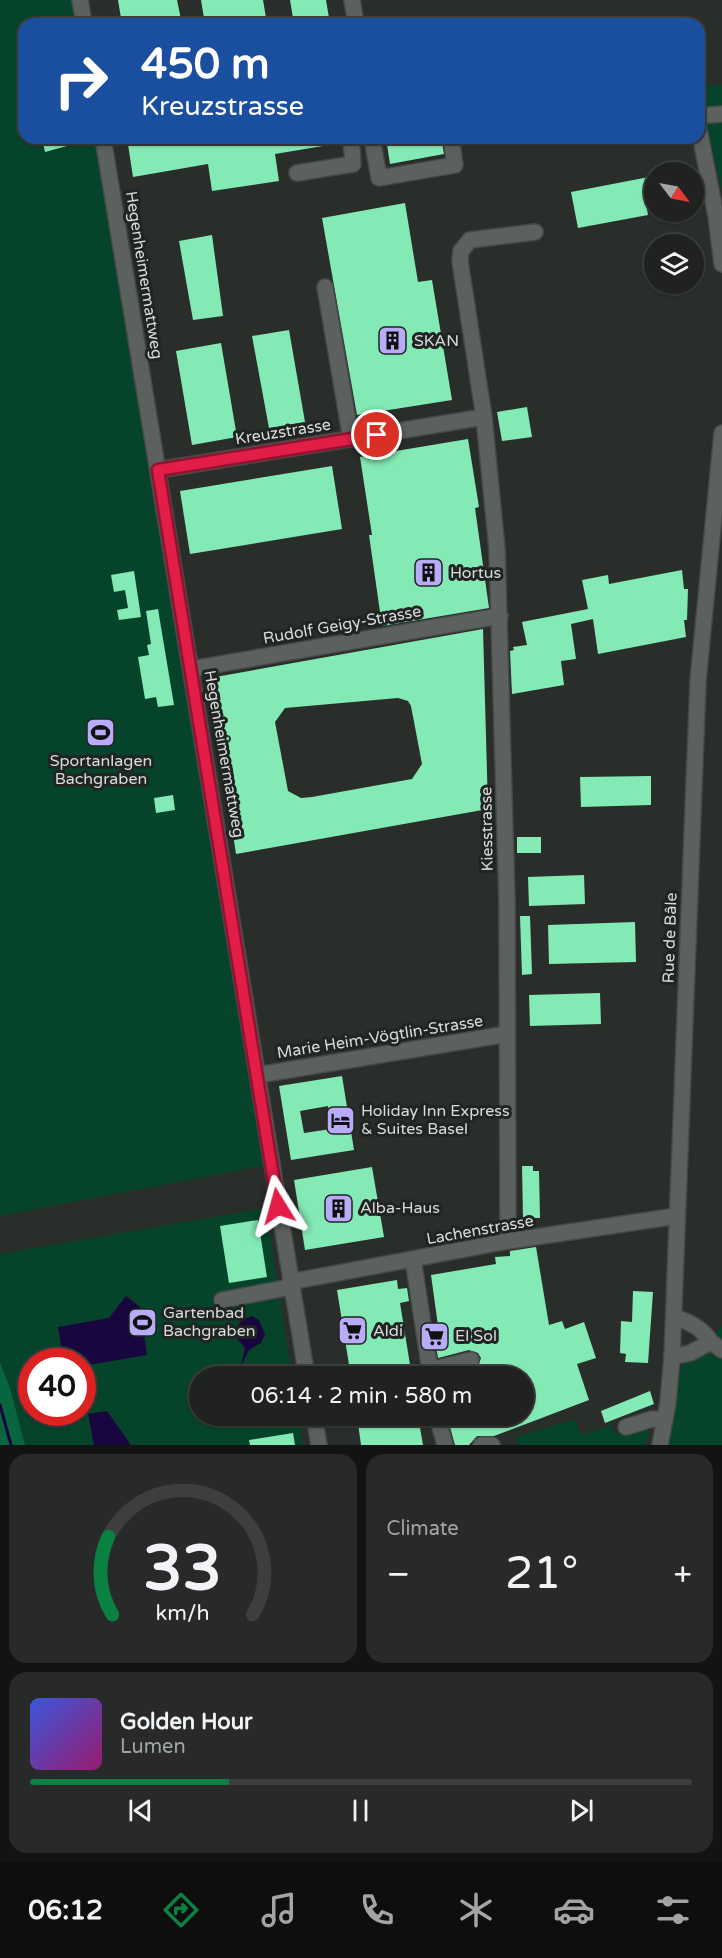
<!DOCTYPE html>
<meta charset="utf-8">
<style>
body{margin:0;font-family:"Varela Round",sans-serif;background:#282a29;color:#f1f3f6;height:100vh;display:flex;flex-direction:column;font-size:22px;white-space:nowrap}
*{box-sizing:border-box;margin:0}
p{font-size:20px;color:#a2a4a5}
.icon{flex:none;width:33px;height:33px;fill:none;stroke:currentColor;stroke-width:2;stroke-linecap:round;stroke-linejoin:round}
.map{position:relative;height:1445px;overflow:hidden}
.sheet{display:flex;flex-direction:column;gap:9px;padding:9px;background:#121312;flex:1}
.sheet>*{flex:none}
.guide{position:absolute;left:18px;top:18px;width:687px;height:126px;border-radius:18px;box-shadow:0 2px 4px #0004,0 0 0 2px #3d3f3e;background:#1a4fa0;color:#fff;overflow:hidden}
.needle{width:39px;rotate:122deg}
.buttons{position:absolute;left:644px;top:162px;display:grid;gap:12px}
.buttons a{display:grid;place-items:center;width:60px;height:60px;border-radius:50%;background:#202220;box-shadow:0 2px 4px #0004,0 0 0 2px #3d3f3e;font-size:30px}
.speed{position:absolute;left:18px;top:1348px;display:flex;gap:12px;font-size:30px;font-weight:700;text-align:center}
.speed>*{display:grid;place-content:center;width:78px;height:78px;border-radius:50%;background:#202220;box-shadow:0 2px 4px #0004,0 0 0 2px #3d3f3e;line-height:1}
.speed .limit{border:9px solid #d22;background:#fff;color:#111}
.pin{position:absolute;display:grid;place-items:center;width:51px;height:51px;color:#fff;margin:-26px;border:3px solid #fff;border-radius:50%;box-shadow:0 2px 6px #0007}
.me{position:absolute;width:66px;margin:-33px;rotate:352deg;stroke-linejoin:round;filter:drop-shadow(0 0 4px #0008)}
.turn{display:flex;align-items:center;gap:21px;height:126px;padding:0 24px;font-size:27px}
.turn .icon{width:78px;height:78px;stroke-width:2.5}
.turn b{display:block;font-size:42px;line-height:51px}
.big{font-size:45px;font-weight:600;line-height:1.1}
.sheet .card{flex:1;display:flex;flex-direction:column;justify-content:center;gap:9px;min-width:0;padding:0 21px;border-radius:18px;background:#282a29}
.sheet .dial{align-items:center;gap:0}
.dial svg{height:156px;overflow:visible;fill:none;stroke:#3d3f3e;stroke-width:7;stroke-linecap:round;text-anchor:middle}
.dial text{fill:#f1f3f6;stroke:none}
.song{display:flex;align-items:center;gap:18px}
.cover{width:72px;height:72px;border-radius:9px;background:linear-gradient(135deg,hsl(230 70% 55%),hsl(320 70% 35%))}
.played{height:6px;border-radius:3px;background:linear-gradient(90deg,#0b8043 30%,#3d3f3e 30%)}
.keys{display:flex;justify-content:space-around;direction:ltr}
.heat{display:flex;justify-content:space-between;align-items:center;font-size:33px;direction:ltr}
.sheet .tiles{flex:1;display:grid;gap:9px;grid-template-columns:1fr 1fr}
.card:last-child{grid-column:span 2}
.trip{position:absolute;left:189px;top:1366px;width:345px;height:60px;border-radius:30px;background:#202220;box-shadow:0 2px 4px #0004,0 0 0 2px #3d3f3e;font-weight:600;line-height:60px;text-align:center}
.tab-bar{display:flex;height:96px;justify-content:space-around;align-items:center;background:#0d0e0d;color:#a2a4a5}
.tab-bar .icon{width:42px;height:42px}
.tab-bar .selected{color:#0b8043}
.tab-bar b{font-size:27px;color:#f1f3f6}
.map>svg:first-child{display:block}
</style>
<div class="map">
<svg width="722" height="1445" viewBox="0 0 722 1445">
<rect width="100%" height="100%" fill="#2a2e2b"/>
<g fill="#05442b" fill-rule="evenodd">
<path d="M0,0H80L84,24H24V138H103L272,1164L0,1216Z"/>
<path d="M699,85H722V191L699,92Z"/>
<path d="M266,1208L292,1377H200V1416H299L303,1445H25L10,1388L0,1363V1254ZM32,1362H82V1413H32Z"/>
<path d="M722,1326V1445H665L676,1372Z"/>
<path d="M575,1419L581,1435L611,1425L614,1434L651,1421L646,1445H519L516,1437Z"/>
</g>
<path fill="#096440" d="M0,1363L10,1388L25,1445H0Z"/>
<g fill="#1a063e">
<path d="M126,1296L140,1307L147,1355L83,1366L82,1362H64L58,1327L109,1318Z"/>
<path d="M252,1316L259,1320L265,1334L261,1343L249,1350L240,1369L245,1348L235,1336C237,1324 240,1320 252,1316Z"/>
<path d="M107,1411L129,1442L130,1445H94L88,1414Z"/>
</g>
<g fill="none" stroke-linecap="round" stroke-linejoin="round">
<path stroke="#1a063e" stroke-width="3" d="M0,1405L11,1445"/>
</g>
<g fill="#84eab5" fill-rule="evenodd">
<path d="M118,0H177L182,24H122Z"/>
<path d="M201,0H263L267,24H205Z"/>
<path d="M290,0H326L330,24H294Z"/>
<path d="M42,138H66L67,146L45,152Z"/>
<path d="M127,138H340L341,143L275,154L279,181L212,191L208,164L133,177Z"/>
<path d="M386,138H441L444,154L390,164Z"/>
<path d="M654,176V195L645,197L648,215L578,228L571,192Z"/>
<path d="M405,203L418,282L432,280L452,400L357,415L322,218Z"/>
<path d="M212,235L223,316L193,320L179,241Z"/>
<path d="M289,330L305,422L269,428L252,336Z"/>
<path d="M221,343L237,437L192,445L176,351Z"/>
<path d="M527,407L532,437L502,441L497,412Z"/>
<path d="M468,439L479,507L475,508L489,608L382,626L369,535H372L360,457Z"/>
<path d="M332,466L342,529L190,554L180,491Z"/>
<path d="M682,570L684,589H688L687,620H684L686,637L598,654L593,619L571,624L576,659L561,661L564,685L512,694L510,651L514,650L513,647L527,645L522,622L588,609L582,580L608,575L609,584Z"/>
<path d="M134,571L141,617L119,620L117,610L128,608L125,590L114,592L111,575Z"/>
<path d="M158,609L174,705L158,707L156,697L145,699L138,657L149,655L147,645L151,644L146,611Z"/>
<path d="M483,629L488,809L236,854L210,678ZM398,698L408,701L411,706L422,764L412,779L312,797L301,798L288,791L275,722L285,708Z"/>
<path d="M651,776V805L581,807L580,777Z"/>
<path d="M173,795L175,810L156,813L154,798Z"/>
<rect x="517" y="837" width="24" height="16"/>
<path d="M584,875L585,904L529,906L528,877Z"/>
<path d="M520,916H530L532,974L522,975Z"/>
<path d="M635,922L636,962L549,964L548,925Z"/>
<path d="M600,993L601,1024L530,1026L529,995Z"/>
<path d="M342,1076L354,1150L291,1160L279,1086ZM328,1106L331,1129L304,1133L300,1111Z"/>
<path d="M522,1166H533V1171H539L540,1218H523Z"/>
<path d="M372,1167L384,1237L305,1250L294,1180Z"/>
<path d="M258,1220L267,1277L229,1283L220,1226Z"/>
<path d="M536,1247L549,1325L562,1321L565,1329L584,1322L596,1358L577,1364L589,1400L494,1436H477L469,1445H455L447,1416H524V1377H442L474,1369L478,1367L481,1358L478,1353L469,1350L438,1358L434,1334L439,1333L431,1275L496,1264L495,1257L510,1256V1251Z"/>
<path d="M397,1280L398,1289L407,1288L409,1301L400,1303L412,1377H351L337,1290Z"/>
<path d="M633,1291L653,1292L648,1363L625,1362L626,1354L620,1353L621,1321L632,1322Z"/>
<path d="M650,1391L654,1404L605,1423L601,1411Z"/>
<path d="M357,1416H418L423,1445H361Z"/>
<path d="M293,1433L295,1445H250L249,1440Z"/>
</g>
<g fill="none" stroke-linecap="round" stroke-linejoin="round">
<defs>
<g id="minor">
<path d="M80,0L84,24"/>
<path d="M352,0L356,24"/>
<path d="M699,116L722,114"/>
<path d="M699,129L716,216L722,264"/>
<path d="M103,138L307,1377"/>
<path d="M372,138L379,178L455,165L451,138"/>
<path d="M297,173L353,164L351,138"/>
<path d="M325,287L351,439"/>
<path d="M158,470L484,417"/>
<path d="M191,669L500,616"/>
<path d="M258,1075L507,1034"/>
<path d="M508,1241L507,903L497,549L484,417L460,261L461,251L470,240L535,232"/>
<path d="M413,1259L431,1377"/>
<path d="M290,1282L508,1241L677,1216"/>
<path d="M222,1300L291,1287"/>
<path d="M674,1317C690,1322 702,1328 711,1342"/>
<path d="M672,1357L690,1353L711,1342L722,1350"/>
<path d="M430,1370L471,1360"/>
<path d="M314,1416L319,1445"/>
<path d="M437,1416L445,1445"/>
<path d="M626,1427L652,1419L665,1420"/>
<path d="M481,1445H492"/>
<path d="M660,1445L668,1402L672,1357L698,681L722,433"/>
</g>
</defs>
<use href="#minor" stroke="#464947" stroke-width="18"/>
<use href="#minor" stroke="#5c605e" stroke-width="15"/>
</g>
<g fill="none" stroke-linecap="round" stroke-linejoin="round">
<defs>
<path id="route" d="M278,1206L158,470L377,435"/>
</defs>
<use href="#route" stroke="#92132f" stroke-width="15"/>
<use href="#route" stroke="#e11d48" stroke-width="10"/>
</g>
<defs>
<symbol id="building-square" viewBox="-11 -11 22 22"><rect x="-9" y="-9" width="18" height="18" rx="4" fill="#b8abf7" stroke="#202422"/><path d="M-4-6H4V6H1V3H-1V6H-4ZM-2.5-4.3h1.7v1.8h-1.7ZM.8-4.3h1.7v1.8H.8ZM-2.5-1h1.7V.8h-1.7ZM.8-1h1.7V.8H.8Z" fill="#111"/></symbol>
<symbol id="stadium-square" viewBox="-11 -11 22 22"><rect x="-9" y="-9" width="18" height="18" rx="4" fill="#b8abf7" stroke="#202422"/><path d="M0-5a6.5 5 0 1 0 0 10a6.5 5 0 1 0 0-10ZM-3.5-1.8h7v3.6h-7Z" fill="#111"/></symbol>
<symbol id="hotel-square" viewBox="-11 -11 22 22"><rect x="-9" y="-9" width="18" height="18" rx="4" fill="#b8abf7" stroke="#202422"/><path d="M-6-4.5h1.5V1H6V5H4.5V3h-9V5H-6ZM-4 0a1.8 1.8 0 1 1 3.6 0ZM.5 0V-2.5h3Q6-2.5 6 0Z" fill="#111"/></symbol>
<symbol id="supermarket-square" viewBox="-11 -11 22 22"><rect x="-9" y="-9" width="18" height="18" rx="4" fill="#b8abf7" stroke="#202422"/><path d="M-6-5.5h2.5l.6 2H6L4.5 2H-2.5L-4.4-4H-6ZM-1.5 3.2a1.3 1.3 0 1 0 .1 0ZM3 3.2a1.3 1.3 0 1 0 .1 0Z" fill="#111"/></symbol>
</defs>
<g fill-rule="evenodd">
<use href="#building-square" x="376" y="324" width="33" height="33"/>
<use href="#building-square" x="412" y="556" width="33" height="33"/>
<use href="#stadium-square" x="84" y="716" width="33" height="33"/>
<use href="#hotel-square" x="324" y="1104" width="33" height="33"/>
<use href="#building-square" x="322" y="1192" width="33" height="33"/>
<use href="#stadium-square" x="126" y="1306" width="33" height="33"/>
<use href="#supermarket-square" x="336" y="1314" width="33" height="33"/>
<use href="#supermarket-square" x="418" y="1320" width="33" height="33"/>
</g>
<g text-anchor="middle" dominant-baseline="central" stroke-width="6" stroke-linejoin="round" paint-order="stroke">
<g font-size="16" fill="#d9dbda" stroke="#202422">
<text transform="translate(144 275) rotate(81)">Hegenheimermattweg</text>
<text transform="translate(283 432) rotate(-9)">Kreuzstrasse</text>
<text transform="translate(342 625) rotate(-10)">Rudolf Geigy-Strasse</text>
<text transform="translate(224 754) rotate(80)">Hegenheimermattweg</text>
<text transform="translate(487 829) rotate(-91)">Kiesstrasse</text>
<text transform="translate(670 938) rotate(-88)">Rue de Bâle</text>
<text transform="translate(380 1037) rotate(-9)">Marie Heim-Vögtlin-Strasse</text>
<text transform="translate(480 1230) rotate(-10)">Lachenstrasse</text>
</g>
<g font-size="16" fill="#d9dbda" stroke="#202422" text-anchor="start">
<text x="414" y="341">SKAN</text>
<text x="450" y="573">Hortus</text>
<text x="101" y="761" text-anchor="middle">Sportanlagen<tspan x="101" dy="18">Bachgraben</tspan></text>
<text x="361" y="1111">Holiday Inn Express<tspan x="361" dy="18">&amp; Suites Basel</tspan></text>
<text x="360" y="1208">Alba-Haus</text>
<text x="163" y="1313">Gartenbad<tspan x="163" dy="18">Bachgraben</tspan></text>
<text x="373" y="1331">Aldi</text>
<text x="455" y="1336">El Sol</text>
</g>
</g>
</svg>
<div class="buttons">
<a><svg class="needle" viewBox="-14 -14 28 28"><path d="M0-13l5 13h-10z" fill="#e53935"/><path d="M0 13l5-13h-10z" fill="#a2a4a5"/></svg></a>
<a><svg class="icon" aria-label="layers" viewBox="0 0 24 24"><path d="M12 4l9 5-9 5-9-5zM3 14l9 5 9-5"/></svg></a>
</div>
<div class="speed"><div class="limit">40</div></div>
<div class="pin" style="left:377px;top:435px;background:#d93025"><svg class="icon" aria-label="arrive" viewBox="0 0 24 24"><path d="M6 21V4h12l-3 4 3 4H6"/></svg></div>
<svg class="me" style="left:278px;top:1206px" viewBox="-20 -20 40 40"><path d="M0-17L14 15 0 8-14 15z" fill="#e11d48" stroke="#fff" stroke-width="4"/></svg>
<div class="trip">06:14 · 2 min · 580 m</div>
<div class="guide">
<div class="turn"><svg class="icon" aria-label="right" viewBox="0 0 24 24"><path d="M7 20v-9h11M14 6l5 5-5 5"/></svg><div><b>450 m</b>Kreuzstrasse</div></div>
</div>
</div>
<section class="sheet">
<div class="tiles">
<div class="card dial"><svg viewBox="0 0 100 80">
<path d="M14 69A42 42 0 1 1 86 69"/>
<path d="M14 69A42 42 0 0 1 12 29" stroke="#0b8043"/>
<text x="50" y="56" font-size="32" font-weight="700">33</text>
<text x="50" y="72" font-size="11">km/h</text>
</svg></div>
<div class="card"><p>Climate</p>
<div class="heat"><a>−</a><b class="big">21°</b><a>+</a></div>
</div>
<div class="card">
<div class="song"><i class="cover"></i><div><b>Golden Hour</b><p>Lumen</p></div></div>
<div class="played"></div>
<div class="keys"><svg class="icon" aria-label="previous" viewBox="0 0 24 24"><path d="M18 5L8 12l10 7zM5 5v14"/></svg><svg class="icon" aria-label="pause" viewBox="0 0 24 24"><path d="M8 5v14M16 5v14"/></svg><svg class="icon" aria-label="next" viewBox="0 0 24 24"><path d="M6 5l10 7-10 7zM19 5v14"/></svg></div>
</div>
</div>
</section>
<nav class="tab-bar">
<b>06:12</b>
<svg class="icon selected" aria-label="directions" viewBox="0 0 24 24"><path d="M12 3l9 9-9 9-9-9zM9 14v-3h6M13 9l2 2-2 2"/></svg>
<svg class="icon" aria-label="music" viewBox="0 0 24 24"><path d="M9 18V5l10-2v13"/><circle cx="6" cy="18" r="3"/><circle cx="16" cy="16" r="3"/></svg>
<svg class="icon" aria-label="phone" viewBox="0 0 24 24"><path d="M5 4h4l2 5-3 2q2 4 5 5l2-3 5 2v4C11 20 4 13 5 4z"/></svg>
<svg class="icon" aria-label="climate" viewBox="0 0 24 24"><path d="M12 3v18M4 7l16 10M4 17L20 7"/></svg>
<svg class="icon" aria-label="car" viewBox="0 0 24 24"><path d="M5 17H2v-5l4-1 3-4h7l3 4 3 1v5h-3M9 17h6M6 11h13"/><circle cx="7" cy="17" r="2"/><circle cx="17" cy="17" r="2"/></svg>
<svg class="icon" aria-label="filters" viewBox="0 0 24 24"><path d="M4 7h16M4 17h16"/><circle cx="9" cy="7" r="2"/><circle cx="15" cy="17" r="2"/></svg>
</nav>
